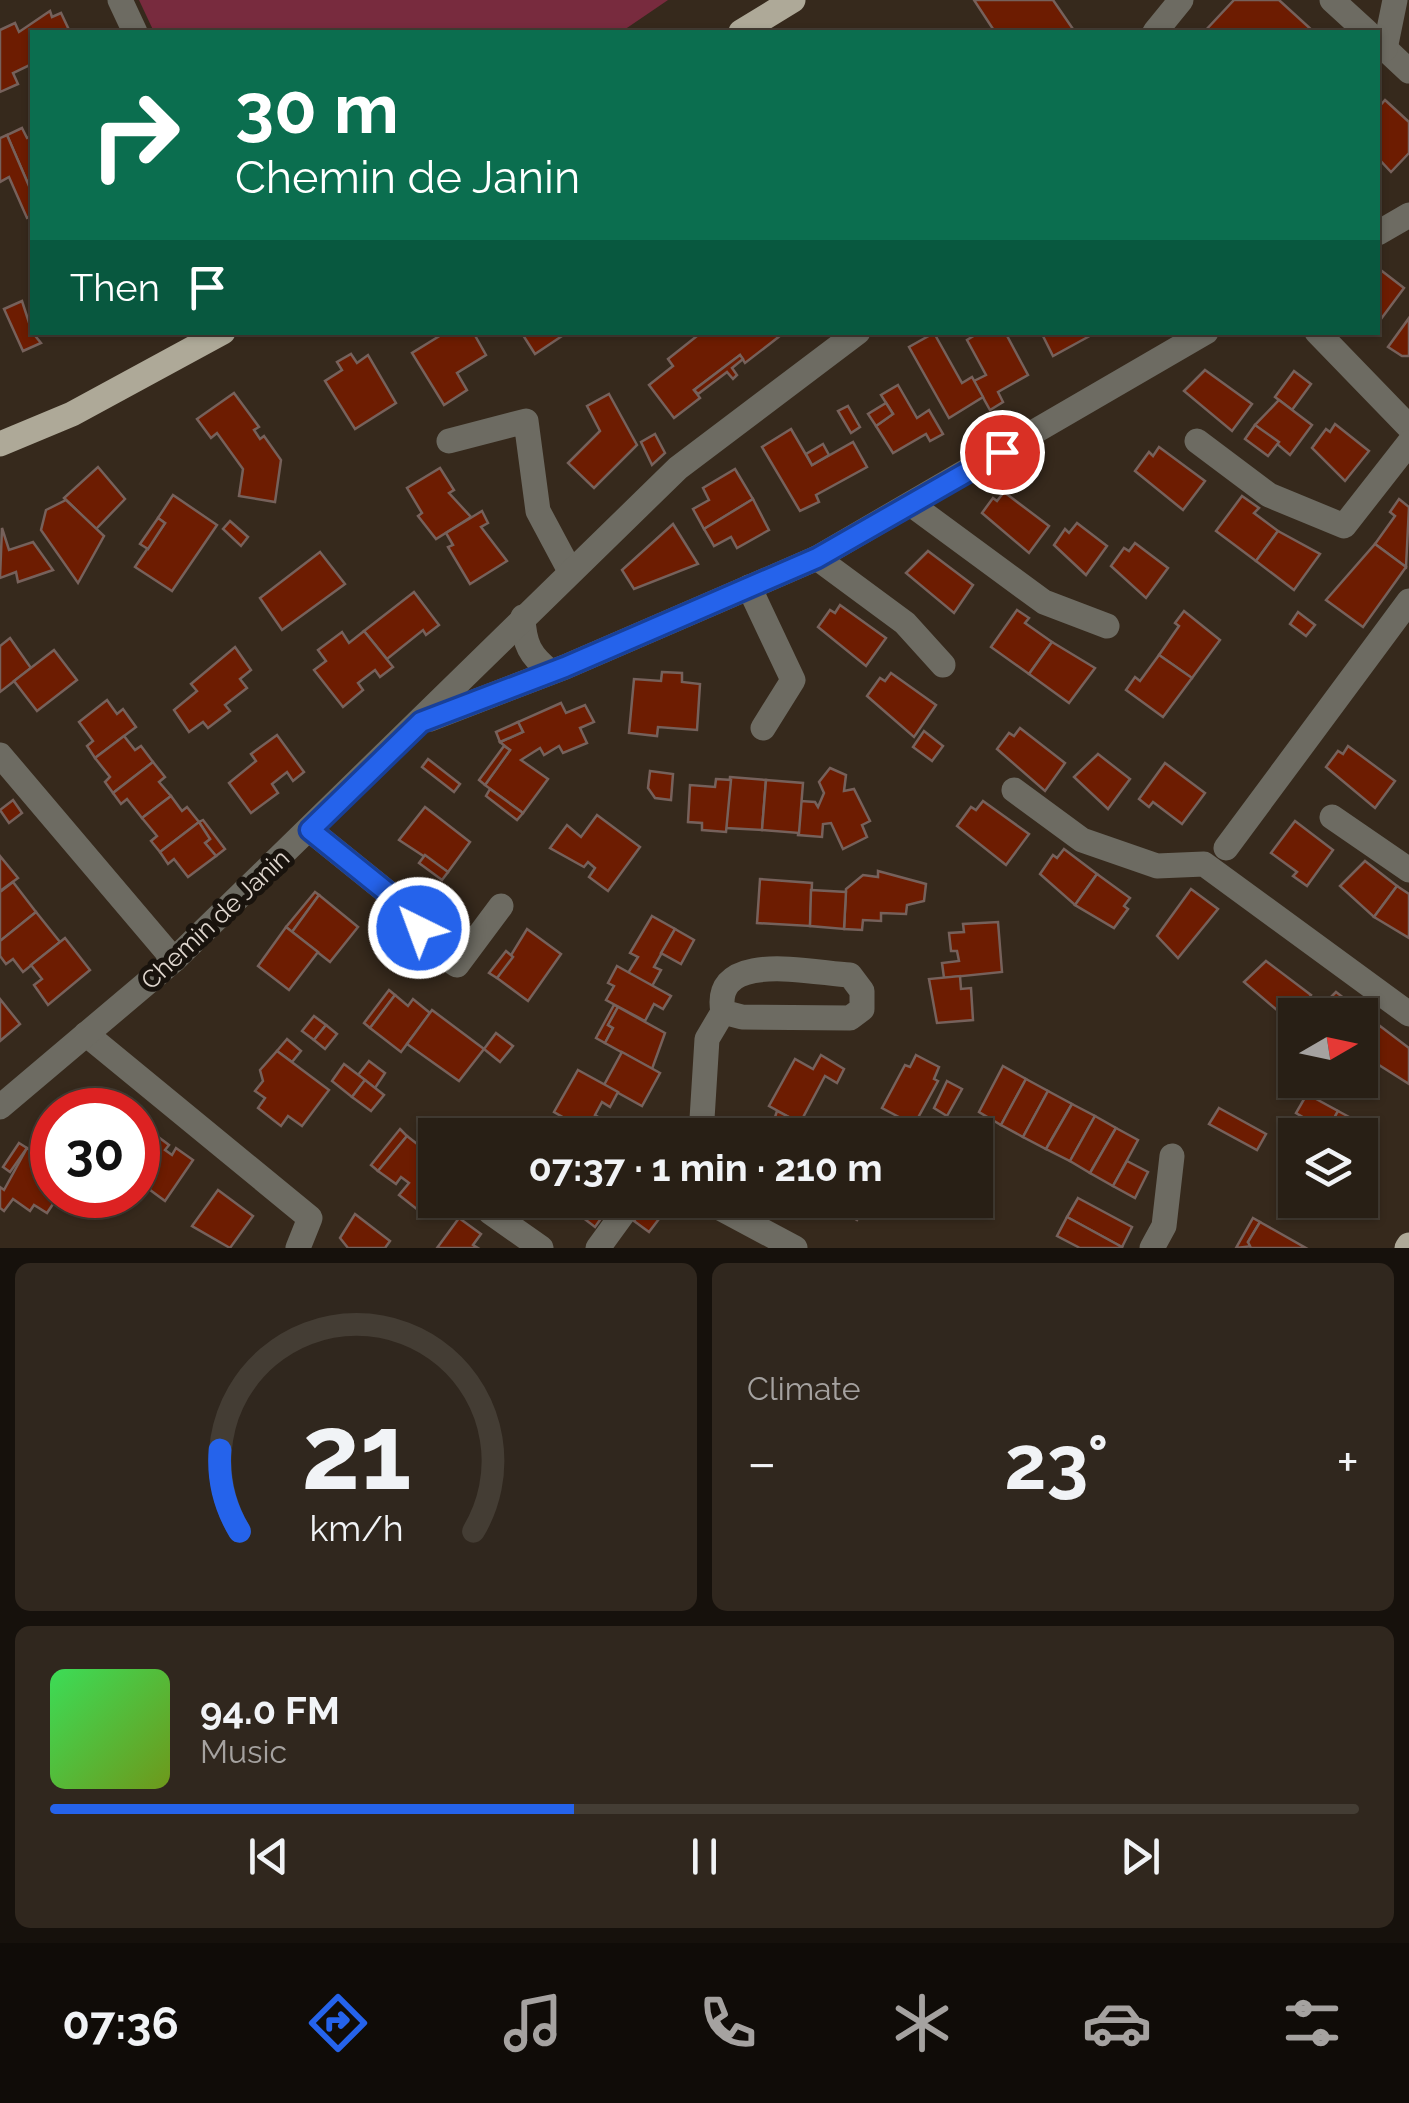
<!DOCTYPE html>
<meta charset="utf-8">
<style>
body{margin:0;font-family:Raleway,sans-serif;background:#30271e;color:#f1f3f6;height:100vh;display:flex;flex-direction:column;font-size:38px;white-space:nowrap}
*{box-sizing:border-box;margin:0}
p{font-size:32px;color:#a5a2a0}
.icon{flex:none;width:55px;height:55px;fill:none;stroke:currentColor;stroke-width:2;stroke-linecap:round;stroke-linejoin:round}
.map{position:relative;height:1248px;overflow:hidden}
.drawer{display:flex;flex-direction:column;gap:15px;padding:15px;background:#16110c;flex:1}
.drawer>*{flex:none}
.banner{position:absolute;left:30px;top:30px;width:1350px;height:305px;border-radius:0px;box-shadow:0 2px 8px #0004,0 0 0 2px #443d34;background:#0b6e4f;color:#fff;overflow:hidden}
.needle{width:65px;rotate:81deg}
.tools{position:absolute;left:1278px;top:998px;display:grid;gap:20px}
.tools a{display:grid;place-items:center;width:100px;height:100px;border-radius:0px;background:#281f15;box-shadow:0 2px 8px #0004,0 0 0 2px #443d34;font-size:50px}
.speed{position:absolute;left:30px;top:1088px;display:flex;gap:20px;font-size:50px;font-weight:700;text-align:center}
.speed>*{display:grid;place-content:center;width:130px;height:130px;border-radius:50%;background:#281f15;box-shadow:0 2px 8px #0004,0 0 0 2px #443d34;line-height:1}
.speed .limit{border:15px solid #d22;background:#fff;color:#111}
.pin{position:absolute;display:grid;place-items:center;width:85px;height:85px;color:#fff;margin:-42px;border:5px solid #fff;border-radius:50%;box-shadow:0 2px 10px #0007}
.me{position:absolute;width:110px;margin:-55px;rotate:318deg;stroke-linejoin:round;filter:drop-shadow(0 0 8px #0008)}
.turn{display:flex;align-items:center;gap:35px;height:210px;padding:0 40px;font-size:45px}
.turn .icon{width:130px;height:130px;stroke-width:2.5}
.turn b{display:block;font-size:70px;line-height:85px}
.then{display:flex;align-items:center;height:95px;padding:0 40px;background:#0003;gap:20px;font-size:38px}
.big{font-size:75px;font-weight:700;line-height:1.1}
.drawer .card{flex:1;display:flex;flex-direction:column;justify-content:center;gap:15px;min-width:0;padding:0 35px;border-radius:15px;background:#30271e}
.drawer .dial{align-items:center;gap:0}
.dial svg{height:260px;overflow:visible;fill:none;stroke:#443d34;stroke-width:7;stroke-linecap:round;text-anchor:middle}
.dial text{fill:#f1f3f6;stroke:none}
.song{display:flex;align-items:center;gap:30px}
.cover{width:120px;height:120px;border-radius:15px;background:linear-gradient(135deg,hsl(130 70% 55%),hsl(80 70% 35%))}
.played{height:10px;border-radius:5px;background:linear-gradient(90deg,#2563eb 40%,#443d34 40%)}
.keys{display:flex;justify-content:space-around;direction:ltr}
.heat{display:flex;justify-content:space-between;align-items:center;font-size:55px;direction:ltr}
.drawer .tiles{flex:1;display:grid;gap:15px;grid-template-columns:1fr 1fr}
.card:last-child{grid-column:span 2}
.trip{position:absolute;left:418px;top:1118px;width:575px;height:100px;border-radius:0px;background:#281f15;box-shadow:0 2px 8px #0004,0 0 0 2px #443d34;font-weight:700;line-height:100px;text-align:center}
.dock{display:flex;height:160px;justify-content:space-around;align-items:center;background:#100c08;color:#a5a2a0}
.dock .icon{width:70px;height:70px}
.dock .selected{color:#2563eb}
.dock b{font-size:45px;color:#f1f3f6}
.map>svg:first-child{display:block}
</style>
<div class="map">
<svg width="1409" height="1248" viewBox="0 0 1409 1248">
<rect width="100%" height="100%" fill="#36291c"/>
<path fill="#782b3e" d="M139,0H668L621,32H154Z"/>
<g fill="#6d1c01" stroke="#76615b" stroke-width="2.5">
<path d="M974,0H1053L1075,32H995Z"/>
<path d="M1234,0H1279L1314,32H1204Z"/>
<path d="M50,11L52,17L61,13L70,32H32V64L13,73L18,84L0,92V30L15,23L19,32Z"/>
<path d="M1385,100L1409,122V153L1391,172L1378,158V108Z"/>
<path d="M22,128L27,138L32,136V193L7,135Z"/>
<path d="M7,135L32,193V216L27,218L9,177L0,182V138Z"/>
<path d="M1378,268L1404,288L1378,323Z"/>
<path d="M22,301L32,332L41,343L23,351L4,309Z"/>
<path d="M1409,318V356H1402L1388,347Z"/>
<path d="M446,332H473L486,355L457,373L467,390L444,405L412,353Z"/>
<path d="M521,332H568L535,354Z"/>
<path d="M702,332H785L745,363L740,355L694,390L700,398L674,418L649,385L673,366L668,359Z"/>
<path d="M980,332H1005L1028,375L998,392L1003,402L990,410L974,381L986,375L967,340Z"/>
<path d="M1041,332H1097L1053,356Z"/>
<path d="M934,333L962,383L972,377L983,397L949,418L909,347Z"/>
<path d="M351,354L357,363L368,355L396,403L355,429L325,381L342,370L337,362Z"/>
<path d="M740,355L743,359L732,368L737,375L733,379L727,372L698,394L694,390Z"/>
<path d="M1205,370L1252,404L1232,431L1184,391Z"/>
<path d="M1294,371L1311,384L1292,410L1275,397Z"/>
<path d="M898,385L917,418L929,410L943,434L930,441L926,434L893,453L876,426L893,414L881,395Z"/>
<path d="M234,393L259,427L254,430L260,439L264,436L281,460L275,502L239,496L243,469L217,433L211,438L197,419Z"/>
<path d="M609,394L637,445L594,488L568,463L600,431L587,406Z"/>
<path d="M1279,400L1312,425L1290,455L1255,425Z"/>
<path d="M886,403L893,414L876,426L868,414Z"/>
<path d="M848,406L860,427L851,433L838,411Z"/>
<path d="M1335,424L1369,451L1345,481L1312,448L1326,429L1330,432Z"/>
<path d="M1255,425L1279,442L1268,456L1245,439Z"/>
<path d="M791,429L812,465L853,442L867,467L816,495L819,502L800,511L762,447Z"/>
<path d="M655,434L665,453L652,465L641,442Z"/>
<path d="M823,444L829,455L812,465L806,454Z"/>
<path d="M1159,447L1205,481L1183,510L1135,471L1149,452L1153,456Z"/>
<path d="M98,467L125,499L96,529L64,498Z"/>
<path d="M440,468L454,490L449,493L471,517L436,539L418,516L422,513L407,488Z"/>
<path d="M735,469L753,499L704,529L693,509L709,500L703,488Z"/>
<path d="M1004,492L1049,526L1029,553L982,513L993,498L997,501Z"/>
<path d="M173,495L217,525L172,591L135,567L165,523L158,518Z"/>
<path d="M1242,496L1259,508L1254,513L1278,531L1256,561L1216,531Z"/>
<path d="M753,499L769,530L737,548L731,537L714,546L704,529Z"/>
<path d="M1399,499L1409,507L1406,567L1375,544L1395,516L1390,512Z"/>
<path d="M66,500L104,536L78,583L41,530L46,510Z"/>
<path d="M482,511L488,523L481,527L507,561L470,584L448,547L453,545L446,533Z"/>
<path d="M158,518L165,523L148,549L140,544Z"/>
<path d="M230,521L248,537L241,546L223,529Z"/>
<path d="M1077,523L1107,546L1086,575L1054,545L1065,529L1069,533Z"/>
<path d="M673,524L698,564L634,589L622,570Z"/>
<path d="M2,528L9,550L33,542L53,570L18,582L16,572L0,578Z"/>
<path d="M1278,531L1320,554L1294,590L1256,561Z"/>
<path d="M1135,543L1168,568L1146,598L1111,566L1124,548L1129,551Z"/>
<path d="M1375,544L1406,567L1363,627L1326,600Z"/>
<path d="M928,551L973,585L954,613L906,573Z"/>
<path d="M320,552L345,584L282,630L260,598Z"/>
<path d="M414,592L439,625L426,635L423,630L387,659L364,631Z"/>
<path d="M840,605L886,638L866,666L818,627L830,610L835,613Z"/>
<path d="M1017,610L1029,618L1025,623L1052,642L1029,674L991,647Z"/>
<path d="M1184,611L1220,640L1192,678L1159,655L1179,626L1175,623Z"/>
<path d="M1298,612L1315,625L1306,636L1290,624Z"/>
<path d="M364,631L393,667L380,677L375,670L358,683L363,690L343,707L314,670L326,661L318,650L342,632L349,643Z"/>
<path d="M10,638L31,668L0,692V646Z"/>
<path d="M1052,642L1095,668L1069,703L1029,674Z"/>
<path d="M235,647L251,670L240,679L247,688L225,705L230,711L208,728L203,722L189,732L174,710L197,691L191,684Z"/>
<path d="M54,650L77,680L37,711L14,681Z"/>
<path d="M1159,655L1192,678L1163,717L1126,690L1135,677L1140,681Z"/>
<path d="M662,672L682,673V682L700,684L697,730L658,727L657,736L629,733L634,679L661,681Z"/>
<path d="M891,673L936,705L914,737L867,696L880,678L885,681Z"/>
<path d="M107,700L117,714L123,709L136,727L95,758L87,746L93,741L79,722Z"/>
<path d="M561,703L566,713L585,705L594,722L580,728L587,743L563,753L559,746L544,755L540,748L521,760L548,779L523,813L485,785L510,750L500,742L523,732L518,722Z"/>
<path d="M518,722L523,732L500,742L496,732Z"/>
<path d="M1020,728L1065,763L1045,791L997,749L1009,733L1014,736Z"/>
<path d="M924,731L943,746L932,761L913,747Z"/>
<path d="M277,735L304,772L293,781L287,772L272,784L278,793L251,813L229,783L256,761L251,754Z"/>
<path d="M124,736L135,750L141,746L153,762L113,793L105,782L110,777L95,758Z"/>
<path d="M504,746L510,750L485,785L479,780Z"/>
<path d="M1348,746L1395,781L1375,808L1326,767L1338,751L1343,754Z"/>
<path d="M1098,754L1130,779L1108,809L1074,777Z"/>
<path d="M428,759L460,784L454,792L422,767Z"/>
<path d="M153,762L165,777L159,782L171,796L142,818L127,799L121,804L113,793Z"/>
<path d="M1165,763L1205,793L1182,824L1153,802L1149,807L1139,799Z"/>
<path d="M830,768L846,775L844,791L854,789L870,821L862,825L867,837L843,849L831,823L823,824L822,837L798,835L801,801L815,802L818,807L824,793L819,782Z"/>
<path d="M650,771L673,774L671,800L655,798L648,788Z"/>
<path d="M730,777L766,780L762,830L726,828Z"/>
<path d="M716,779L731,780L726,832L702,830V823L688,822L690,785L715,787Z"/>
<path d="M766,780L803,783L799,833L762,830Z"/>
<path d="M490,789L523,813L517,820L486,796Z"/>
<path d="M171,796L182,811L187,807L199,822L160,852L151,841L157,836L142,818Z"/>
<path d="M13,800L22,813L9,823L0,810Z"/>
<path d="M983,801L1029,834L1006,865L957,826L971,807L976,810Z"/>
<path d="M425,807L470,842L448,872L399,840Z"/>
<path d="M597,815L640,847L608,891L589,877L595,868L588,862L584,867L550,848L567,825L581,837Z"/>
<path d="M203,820L225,849L216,856L205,843L210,839L199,822Z"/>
<path d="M1295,821L1333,850L1307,886L1293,876L1297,872L1271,853Z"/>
<path d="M199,822L210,839L205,843L216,856L188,877L174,859L168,864L160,852Z"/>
<path d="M1064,849L1097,874L1075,905L1040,874L1053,855L1057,858Z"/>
<path d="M425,855L448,872L442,880L419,863Z"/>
<path d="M0,856L18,878L0,891Z"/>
<path d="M1365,861L1397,886L1374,917L1340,886Z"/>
<path d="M878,871L926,884L924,901L907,905L906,914L881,913V921L863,920L862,930L844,929L846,889L863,875L878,877Z"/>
<path d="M1097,874L1130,898L1124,906L1128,909L1114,928L1075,905Z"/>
<path d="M760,879L812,883L810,926L757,923Z"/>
<path d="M13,882L36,912L0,941V892Z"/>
<path d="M1397,886L1409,894V938L1374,917Z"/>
<path d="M1191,889L1218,909L1178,958L1157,936Z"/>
<path d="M811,890L846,892L844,929L810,926Z"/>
<path d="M315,892L319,895L292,932L286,927Z"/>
<path d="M319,895L358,927L330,962L292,932Z"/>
<path d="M36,912L60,942L23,972L13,959L6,964L0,956V941Z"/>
<path d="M652,916L675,929L654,967L661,970L652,986L628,973L638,957L630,953Z"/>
<path d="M998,922L1002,972L944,978L942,963L959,961L957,951H951L949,933L964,932L963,924Z"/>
<path d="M286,927L318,952L289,990L258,966Z"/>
<path d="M527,929L561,954L528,1001L497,978Z"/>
<path d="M675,929L694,940L681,964L661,953Z"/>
<path d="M65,938L90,970L48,1005L34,985L42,979L31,965Z"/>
<path d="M506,951L513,957L497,978L489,973Z"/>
<path d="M1266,961L1311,995L1291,1022L1244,982Z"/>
<path d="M617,966L671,996L663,1009L654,1004L645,1021L606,1000L614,986L608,983Z"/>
<path d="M960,976L961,989L971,988L973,1020L937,1023L929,979Z"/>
<path d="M389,990L395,995L370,1028L364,1023Z"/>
<path d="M1336,992L1368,1017L1360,1028V1015H1313Z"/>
<path d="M395,995L408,1006L413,999L430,1013L401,1052L370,1028Z"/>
<path d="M0,999L20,1024L0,1041Z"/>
<path d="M614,1005L618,1007L608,1025L613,1028L605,1043L596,1038Z"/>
<path d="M618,1007L665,1033L652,1069L605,1043L613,1028L608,1025Z"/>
<path d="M432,1010L484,1049L459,1081L407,1044Z"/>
<path d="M314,1016L326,1025L314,1040L302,1031Z"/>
<path d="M326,1025L337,1034L325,1049L314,1040Z"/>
<path d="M1380,1026L1409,1048V1084L1360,1053Z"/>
<path d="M496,1033L513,1046L500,1062L484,1049Z"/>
<path d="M287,1039L301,1051L292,1062L277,1051Z"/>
<path d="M277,1051L329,1090L302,1126L288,1116L281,1126L258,1108L265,1098L255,1091L263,1081L260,1070Z"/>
<path d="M622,1052L660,1073L642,1106L604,1085Z"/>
<path d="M821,1055L844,1069L837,1083L825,1076L800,1123L769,1106L795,1059L813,1069Z"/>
<path d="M916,1055L939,1067L934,1079L938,1081L914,1125L882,1108L905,1065L910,1067Z"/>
<path d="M369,1061L385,1073L375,1088L358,1075Z"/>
<path d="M344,1064L365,1080L352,1097L332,1081Z"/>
<path d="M1003,1066L1026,1079L1001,1125L979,1112Z"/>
<path d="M578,1070L618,1092L610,1107L602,1102L595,1115L603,1120L594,1135L554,1112Z"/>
<path d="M1026,1079L1048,1091L1023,1137L1001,1125Z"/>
<path d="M365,1080L384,1095L371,1111L352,1097Z"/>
<path d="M947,1081L962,1089L947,1116L934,1108Z"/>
<path d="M91,1090L119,1110L70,1109Z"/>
<path d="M1048,1091L1072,1104L1046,1149L1023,1137Z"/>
<path d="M1307,1094L1338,1111L1325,1135H1304L1311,1122L1296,1113Z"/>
<path d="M1072,1104L1095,1116L1070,1161L1046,1149Z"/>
<path d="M1219,1108L1266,1134L1257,1150L1209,1124Z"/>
<path d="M777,1111L812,1129L808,1135H769Z"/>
<path d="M1338,1111L1364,1125L1359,1135H1325Z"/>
<path d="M1095,1116L1116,1128L1090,1173L1070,1161Z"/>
<path d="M1116,1128L1138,1140L1113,1186L1090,1173Z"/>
<path d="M400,1129L407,1136L378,1171L371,1165Z"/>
<path d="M149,1130L169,1145L165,1150L172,1155L176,1148L193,1160L165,1201L138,1181L144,1166L138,1161V1147Z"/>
<path d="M407,1136L435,1158V1188L418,1210L399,1195L409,1183L401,1177L396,1184L378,1171Z"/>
<path d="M19,1143L27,1148L10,1172L3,1167Z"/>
<path d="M27,1148L52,1166L50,1193L57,1198L47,1213L34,1205L30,1211L13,1199L4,1211L0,1208V1187L4,1190Z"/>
<path d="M1127,1161L1148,1172L1135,1198L1113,1186Z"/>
<path d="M218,1190L253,1216L230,1248L192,1226Z"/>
<path d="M1078,1198L1132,1227L1122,1247L1067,1217Z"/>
<path d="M560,1200H614L595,1227Z"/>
<path d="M649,1200H661L665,1211L649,1232L634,1221Z"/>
<path d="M824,1200H868L857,1220Z"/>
<path d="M355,1214L390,1241L385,1248H348L340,1238Z"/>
<path d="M1067,1217L1122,1247L1121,1248H1080L1057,1236Z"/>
<path d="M459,1218L481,1234L473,1245L478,1248H437Z"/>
<path d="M1253,1218L1260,1222L1248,1242L1253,1246L1236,1248Z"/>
<path d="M1260,1222L1306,1248H1251L1248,1242Z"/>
</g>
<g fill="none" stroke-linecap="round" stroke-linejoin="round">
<g stroke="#6d6b62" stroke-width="25">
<path d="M120,0L135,32"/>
<path d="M1332,0L1367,32"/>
<path d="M1155,32L1181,0"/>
<path d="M1378,42L1409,71"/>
<path d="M1385,49L1395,0"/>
<path d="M1378,233L1409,215"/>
<path d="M1317,332L1409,427"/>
<path d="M449,441L526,421L538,511L570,571"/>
<path d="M1197,441L1269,495L1344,526L1409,443"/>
<path d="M912,505L1044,602L1107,626"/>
<path d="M817,558L905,623L943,665"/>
<path d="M749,587L793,680L763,728"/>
<path d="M523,617C524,644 530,656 551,672"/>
<path d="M430,719L565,667L817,558L1206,332"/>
<path d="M0,755L174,960"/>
<path d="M1014,790L1082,840L1157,866L1204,864L1409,1014"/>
<path d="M1332,817L1409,870"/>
<path d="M310,830L408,909L430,947L457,965L501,906"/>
<path d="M1226,848L1409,601"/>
<path d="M86,1034L310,1218L298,1248"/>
<path d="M0,1107L174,960L678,468L858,332"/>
<path d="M701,1135L707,1039L723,1012C711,949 811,973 850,975L862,991V1009L850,1018L742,1017L723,1012"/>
<path d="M705,1200L795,1248"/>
<path d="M490,1212L541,1248"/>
<path d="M598,1248L633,1200"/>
<path d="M1152,1248L1164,1226L1172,1156"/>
</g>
<g stroke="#aea998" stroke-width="25">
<path d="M741,32L793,0"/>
<path d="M0,444L72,414L223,332"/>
<path d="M1407,1248L1409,1245"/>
</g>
</g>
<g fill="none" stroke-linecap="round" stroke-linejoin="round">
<defs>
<path id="route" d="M419,928L408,909L310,830L421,722L565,667L817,558L1002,452"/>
</defs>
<use href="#route" stroke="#184099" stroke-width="25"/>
<use href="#route" stroke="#2563eb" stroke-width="18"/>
</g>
<g text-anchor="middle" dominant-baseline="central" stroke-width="10" stroke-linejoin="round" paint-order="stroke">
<g font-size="25" fill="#dfd6ce" stroke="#19130d">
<text transform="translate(215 919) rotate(-43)">Chemin de Janin</text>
</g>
</g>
</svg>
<div class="tools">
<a><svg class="needle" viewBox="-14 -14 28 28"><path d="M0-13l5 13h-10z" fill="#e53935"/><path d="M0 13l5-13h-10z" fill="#a5a2a0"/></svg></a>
<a><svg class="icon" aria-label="layers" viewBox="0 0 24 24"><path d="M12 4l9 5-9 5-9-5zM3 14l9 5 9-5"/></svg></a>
</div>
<div class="speed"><div class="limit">30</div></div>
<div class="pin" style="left:1002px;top:452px;background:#d93025"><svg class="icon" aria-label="arrive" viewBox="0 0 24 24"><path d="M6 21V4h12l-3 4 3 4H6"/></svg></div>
<svg class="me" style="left:419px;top:928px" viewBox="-20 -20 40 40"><circle r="17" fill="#2563eb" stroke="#fff" stroke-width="3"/><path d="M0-11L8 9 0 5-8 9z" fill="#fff"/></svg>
<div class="trip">07:37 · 1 min · 210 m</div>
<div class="banner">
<div class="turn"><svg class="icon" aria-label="right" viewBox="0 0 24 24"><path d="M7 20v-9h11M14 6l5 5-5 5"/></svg><div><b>30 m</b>Chemin de Janin</div></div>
<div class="then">Then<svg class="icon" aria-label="arrive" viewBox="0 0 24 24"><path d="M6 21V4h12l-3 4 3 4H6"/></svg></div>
</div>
</div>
<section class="drawer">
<div class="tiles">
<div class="card dial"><svg viewBox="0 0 100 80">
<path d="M14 69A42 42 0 1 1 86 69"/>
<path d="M14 69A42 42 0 0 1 8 44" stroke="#2563eb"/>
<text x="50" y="56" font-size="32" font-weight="700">21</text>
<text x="50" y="72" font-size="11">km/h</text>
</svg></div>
<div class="card"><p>Climate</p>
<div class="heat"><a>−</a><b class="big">23°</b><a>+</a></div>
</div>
<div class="card">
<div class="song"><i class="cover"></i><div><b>94.0 FM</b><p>Music</p></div></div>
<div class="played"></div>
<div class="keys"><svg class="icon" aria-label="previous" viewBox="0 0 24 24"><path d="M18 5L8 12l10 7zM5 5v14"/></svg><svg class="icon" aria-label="pause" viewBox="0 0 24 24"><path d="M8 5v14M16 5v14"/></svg><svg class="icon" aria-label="next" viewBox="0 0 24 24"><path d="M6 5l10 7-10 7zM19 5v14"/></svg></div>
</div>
</div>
</section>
<nav class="dock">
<b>07:36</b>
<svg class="icon selected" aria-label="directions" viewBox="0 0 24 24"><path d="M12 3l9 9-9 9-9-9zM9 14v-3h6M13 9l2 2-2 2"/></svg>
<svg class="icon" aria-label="music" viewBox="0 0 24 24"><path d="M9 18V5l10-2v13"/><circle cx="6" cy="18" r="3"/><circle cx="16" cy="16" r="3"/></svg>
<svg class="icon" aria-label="phone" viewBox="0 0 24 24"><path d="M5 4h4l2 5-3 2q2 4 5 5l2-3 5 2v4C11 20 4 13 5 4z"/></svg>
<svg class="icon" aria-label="climate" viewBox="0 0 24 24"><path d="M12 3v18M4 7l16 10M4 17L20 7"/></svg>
<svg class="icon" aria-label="car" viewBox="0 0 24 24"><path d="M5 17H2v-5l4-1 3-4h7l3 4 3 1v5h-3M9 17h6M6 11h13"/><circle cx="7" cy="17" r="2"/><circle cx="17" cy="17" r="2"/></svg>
<svg class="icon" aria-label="filters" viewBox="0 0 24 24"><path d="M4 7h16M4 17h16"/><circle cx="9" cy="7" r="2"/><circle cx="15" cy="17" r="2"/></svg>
</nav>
